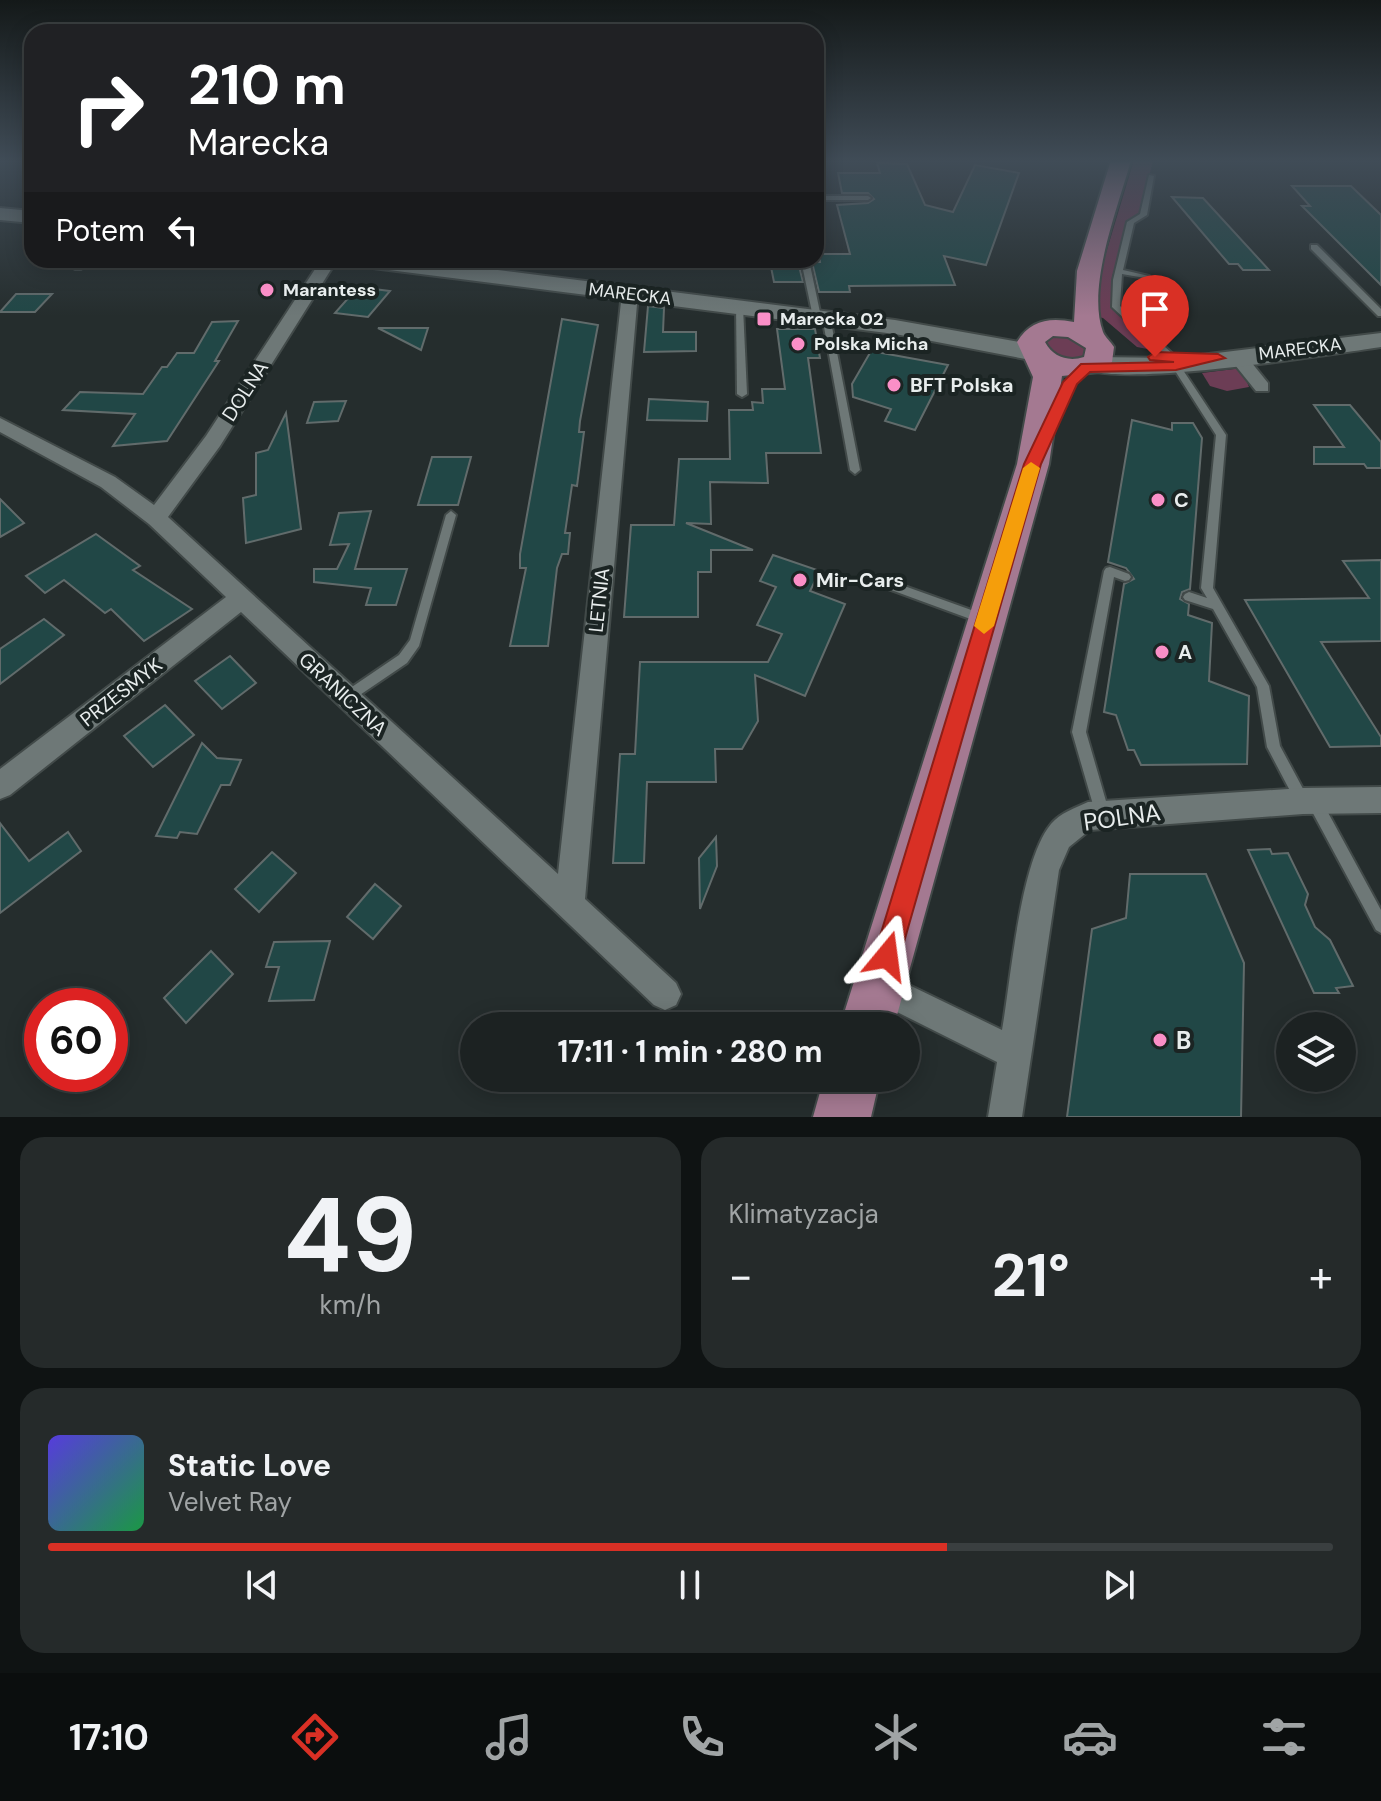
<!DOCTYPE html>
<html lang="pl">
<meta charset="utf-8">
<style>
body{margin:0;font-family:"DM Sans",sans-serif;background:#252a2a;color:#f1f3f6;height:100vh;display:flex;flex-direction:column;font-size:30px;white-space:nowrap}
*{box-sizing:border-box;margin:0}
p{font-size:26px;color:#a0a4a5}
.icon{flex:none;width:44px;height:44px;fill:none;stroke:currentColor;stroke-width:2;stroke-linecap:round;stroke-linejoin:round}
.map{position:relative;height:1117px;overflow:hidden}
.sheet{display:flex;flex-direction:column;gap:20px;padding:20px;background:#0f1313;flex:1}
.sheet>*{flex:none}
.top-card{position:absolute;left:24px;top:24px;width:800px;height:244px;border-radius:24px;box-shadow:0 4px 20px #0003,0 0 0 2px #3a3f40;background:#202124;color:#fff;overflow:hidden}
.buttons{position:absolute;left:1276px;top:1012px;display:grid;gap:16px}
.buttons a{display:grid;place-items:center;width:80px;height:80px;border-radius:50%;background:#1c2222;box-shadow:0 4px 20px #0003,0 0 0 2px #3a3f40;font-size:40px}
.speed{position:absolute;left:24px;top:988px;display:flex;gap:16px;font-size:40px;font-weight:700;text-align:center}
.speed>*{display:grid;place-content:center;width:104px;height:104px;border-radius:50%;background:#1c2222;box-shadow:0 4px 20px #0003,0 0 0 2px #3a3f40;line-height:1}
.speed .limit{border:12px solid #d22;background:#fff;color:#111}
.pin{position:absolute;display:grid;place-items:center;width:68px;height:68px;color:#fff;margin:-82px -34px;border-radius:50% 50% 50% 0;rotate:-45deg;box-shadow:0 0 8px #0007}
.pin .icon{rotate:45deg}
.me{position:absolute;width:88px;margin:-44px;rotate:16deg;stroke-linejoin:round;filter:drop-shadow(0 0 6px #0008)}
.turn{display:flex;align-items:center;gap:28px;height:168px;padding:0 32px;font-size:36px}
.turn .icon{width:104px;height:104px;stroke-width:2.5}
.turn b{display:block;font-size:56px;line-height:68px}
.then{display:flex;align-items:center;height:76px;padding:0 32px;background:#0003;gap:16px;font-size:30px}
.big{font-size:60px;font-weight:700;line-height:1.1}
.sheet .tile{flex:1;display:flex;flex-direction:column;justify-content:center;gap:12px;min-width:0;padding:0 28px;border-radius:24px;background:#252a2a}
.sheet .dial{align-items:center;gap:0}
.dial b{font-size:104px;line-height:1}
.song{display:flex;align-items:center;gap:24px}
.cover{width:96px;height:96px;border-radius:12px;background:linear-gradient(135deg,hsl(250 70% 55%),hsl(140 70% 35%))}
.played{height:8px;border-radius:4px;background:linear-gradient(90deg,#d93025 70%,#3a3f40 70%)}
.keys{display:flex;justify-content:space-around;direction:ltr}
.heat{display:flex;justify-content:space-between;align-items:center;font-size:44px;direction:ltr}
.sheet .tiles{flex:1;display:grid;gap:20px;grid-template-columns:1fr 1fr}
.tile:last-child{grid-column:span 2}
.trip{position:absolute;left:460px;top:1012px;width:460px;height:80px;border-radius:40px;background:#1c2222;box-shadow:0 4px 20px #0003,0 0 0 2px #3a3f40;font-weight:700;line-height:80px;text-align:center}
.tabs{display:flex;height:128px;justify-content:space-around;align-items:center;background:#0b0e0e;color:#a0a4a5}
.tabs .icon{width:56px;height:56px}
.tabs .selected{color:#d93025}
.tabs b{font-size:36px;color:#f1f3f6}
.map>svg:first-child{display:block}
</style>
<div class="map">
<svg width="1381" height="1117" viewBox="0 0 1381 1117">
<rect width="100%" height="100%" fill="#252d2d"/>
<g fill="#6c3d55">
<path d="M1134,160H1153L1140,215L1130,219L1112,277L1111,304L1116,313L1154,343L1158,351L1137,347L1103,318L1094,316L1103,263Z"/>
<path d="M1051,337H1071L1087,347L1085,358C1068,362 1056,358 1045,344Z"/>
<path d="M1242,368L1249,387L1227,391L1210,386L1202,373Z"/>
</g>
<g fill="#214746" stroke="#616b6b" stroke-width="2">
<path d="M877,163L907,164L925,205L953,212L975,165L1019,173L986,265L944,256L955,285L849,286L850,292H819L812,262H820L819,254H850L837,205L868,203L874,199L868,193H842L838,173H880Z"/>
<path d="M1292,186H1351L1381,215V285L1302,206H1310Z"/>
<path d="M1172,197L1203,198L1269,270H1243L1238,264H1229Z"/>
<path d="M770,262H798L803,282H774Z"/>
<path d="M358,287L390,291L368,317L335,313Z"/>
<path d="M16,294H52L35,312H0Z"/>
<path d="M648,306L664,308L663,332H696V351L644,352Z"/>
<path d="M562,319L598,325L580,421L579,432H584L577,486L572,485L565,533H570L568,554H562L557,568L548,646H510L526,568H520V554Z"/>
<path d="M238,321L215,361H219L167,441L113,446L135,414L63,410L80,392L143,394L162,367H167L177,353H194L212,322Z"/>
<path d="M378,328H428L421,350Z"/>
<path d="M777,329H815L820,358H808L821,453H766L768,483L710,482L711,524L686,523L753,550H711V572H698V617H624L631,525H674L679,459H730L729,410H753L752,402L763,403L762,389H785Z"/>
<path d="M871,351L948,365L915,430L885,421L891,409L853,397L852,384Z"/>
<path d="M649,399L708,402L707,421L647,420Z"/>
<path d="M346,401L338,421L307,423L314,402Z"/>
<path d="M1314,405H1350L1381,442V468H1367L1364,464H1314V447H1344Z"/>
<path d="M286,413L301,529L246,543L243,498L256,495V453L268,450Z"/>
<path d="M1132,420L1172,430V423H1193L1202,438L1190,589L1182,592L1180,599L1189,604L1188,615L1212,623L1209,681L1249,696L1247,764L1141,765L1134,750H1128L1116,715L1104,712L1124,584L1134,579L1126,568L1108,562Z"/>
<path d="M432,457H471L458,505H418Z"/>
<path d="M0,499L24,523L0,537Z"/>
<path d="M371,511L355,569H407L396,605H366L371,588L314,582V569H337L349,544L330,545L339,513Z"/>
<path d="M96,534L140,566L133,570L192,609L144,641L111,609L105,613L64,580L45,593L26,576Z"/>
<path d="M773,555L820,571L810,591L845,604L805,696L755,675L758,721L742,749H715L716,782H647L644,863H613L620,754H635L640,662H768L782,634L757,625L776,587L760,581Z"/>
<path d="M1381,560V641L1321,642L1381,737V746L1330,747L1245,600L1369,598L1343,561Z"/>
<path d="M44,619L64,635L0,684V649Z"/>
<path d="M230,656L256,683L222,709L195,681Z"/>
<path d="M165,705L194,735L153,767L124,736Z"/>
<path d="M202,743L217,758L241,760L230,785H221L197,834L180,832L177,838L156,836Z"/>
<path d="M0,823L29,861L68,832L81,851L0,913Z"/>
<path d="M716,837L717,866L700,909L699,858Z"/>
<path d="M1270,849L1272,854L1288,853L1308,894L1305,905L1315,927L1330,940L1353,986L1336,988L1339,993H1314L1248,850Z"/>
<path d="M272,852L296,873L259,912L235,889Z"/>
<path d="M1130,874H1206L1244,963L1241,1117H1067L1092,929L1126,918Z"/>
<path d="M375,884L401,906L373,939L347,917Z"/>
<path d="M330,941L314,1000L269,1001L279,967H266L274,942Z"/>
<path d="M211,951L233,974L186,1023L164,998Z"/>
</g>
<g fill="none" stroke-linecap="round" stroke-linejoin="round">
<defs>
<g id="lane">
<path d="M1149,175L1154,176L1147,215L1134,223L1123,270L1149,276L1145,278L1122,274L1120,306L1175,356L1176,358L1172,361L1169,360L1112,307L1113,280L1127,222L1140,214Z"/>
<path d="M816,196H868L871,198L868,200H816Z"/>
<path d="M1311,245H1317L1381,309V316H1378L1311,249Z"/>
<path d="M81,260H89L81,269H75L74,267Z"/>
<path d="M801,260H809L821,317L820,319H817L813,317Z"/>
<path d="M736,305H742L743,307L747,394L742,397L737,394Z"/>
<path d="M827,317H833L834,319L832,327L860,470L855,474L850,470L824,327Z"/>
<path d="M1176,363L1179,364L1226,435L1213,588L1269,686L1280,746L1308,798L1314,794L1319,796L1381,910V933L1376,930L1308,804L1303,808L1298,806L1267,747L1257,687L1213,609L1185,600L1183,597L1185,594L1189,592L1207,598L1201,588L1216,435L1172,366Z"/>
<path d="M451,511L456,515L419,646L407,663L351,701L347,703L343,701L341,697L343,693L399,655L410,640L446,515Z"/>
<path d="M1110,567L1129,574L1131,577L1129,580L1125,581L1114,577L1086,732L1110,815L1108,820L1103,822L1098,820L1096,815L1072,732L1104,571L1106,568Z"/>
<path d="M868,573L988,616L990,619L988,622L984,624L864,580L862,577L864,574Z"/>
</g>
<g id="street">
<path d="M321,260H337L220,446L168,517L558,874L622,293L630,288L638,293L585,899L676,983L681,994L676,1005L665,1010L654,1005L241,612L10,795L0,799V769L226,597L149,524L101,487L0,432V418L115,477L154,505L206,436Z"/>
<path d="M1237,351L1243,352L1268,383V391H1256L1231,360L1228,356Z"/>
<path d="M1381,787V813L1303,814L1090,830L1069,847L1059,870L1022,1117H988L997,1062L867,997L862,986L867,975L878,970L1002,1030C1011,979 1020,861 1051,824C1060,813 1075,808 1088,802L1303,788Z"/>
</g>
<g id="secondary">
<path d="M0,208L32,211V223L0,220Z"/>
<path d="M354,260H418L895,320L1036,345L1049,353L1036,361L895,334L365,267Z"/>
<path d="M1381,333V347C1340,353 1098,392 1080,365L1093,357L1176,358Z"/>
</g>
<g id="primary">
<path d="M1111,160H1131C1119,205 1086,286 1103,332C1105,337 1111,342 1114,347L1112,362L1100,372L1062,376L1049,464L894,1026H840L1017,464L1033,377L1017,342C1030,320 1050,317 1074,322L1077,271ZM1053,336L1068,337L1086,348L1084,357C1068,362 1053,357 1045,342Z"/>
<path d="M824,1078H880L871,1117H813Z"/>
</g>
</defs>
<use href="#lane" stroke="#424a49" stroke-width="4"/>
<use href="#street" stroke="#424a49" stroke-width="4"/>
<use href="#secondary" stroke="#424a49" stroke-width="4"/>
<use href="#primary" stroke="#424a49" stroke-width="4"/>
<use href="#lane" fill="#6e7877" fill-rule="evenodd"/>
<use href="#street" fill="#6e7877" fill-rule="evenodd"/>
<use href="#secondary" fill="#6e7877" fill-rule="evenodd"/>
<use href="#primary" fill="#a47991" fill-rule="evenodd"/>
</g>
<linearGradient id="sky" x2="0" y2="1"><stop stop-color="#141919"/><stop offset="0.51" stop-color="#404c57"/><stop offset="1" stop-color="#404c57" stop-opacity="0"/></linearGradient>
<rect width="1381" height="316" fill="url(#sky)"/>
<path fill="#d93025" stroke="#8d1f18" stroke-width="2" d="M1155,352L1218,354L1225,358L1176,370L1090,372L1077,384L1041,464L900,956L896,965L887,969L878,965L874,956L1024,464L1063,382L1081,364L1174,362L1150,360L1148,357Z"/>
<path fill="#f59e0b" d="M1031,462L1040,468L994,626L984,634L974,626L1023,468Z"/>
<g fill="#fa8fc7" stroke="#1b2423" stroke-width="3">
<circle cx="267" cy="290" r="8"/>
<rect x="756" y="311" width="16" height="16" rx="4"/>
<circle cx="798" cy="344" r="8"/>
<circle cx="894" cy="385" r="8"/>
<circle cx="1158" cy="500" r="8"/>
<circle cx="800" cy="580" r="8"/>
<circle cx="1162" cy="652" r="8"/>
<circle cx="1160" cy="1040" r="8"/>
</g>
<g text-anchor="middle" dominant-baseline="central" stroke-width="8" stroke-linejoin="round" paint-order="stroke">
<g font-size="18" font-weight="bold" fill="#e8eded" stroke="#1b2423" text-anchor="start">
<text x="283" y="290">Marantess</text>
<text x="780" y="319">Marecka 02</text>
<text x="814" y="344">Polska Micha</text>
</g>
<g font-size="18" fill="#e8eded" stroke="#1b2423">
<text transform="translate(630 294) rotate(7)">MARECKA</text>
<text transform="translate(1300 349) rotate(-7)">MARECKA</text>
</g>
<g font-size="20" font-weight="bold" fill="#e8eded" stroke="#1b2423" text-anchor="start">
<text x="910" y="385">BFT Polska</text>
<text x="1174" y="500">C</text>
<text x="816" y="580">Mir-Cars</text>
<text x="1178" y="652">A</text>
</g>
<g font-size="20" fill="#e8eded" stroke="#1b2423">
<text transform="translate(245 391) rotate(-57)">DOLNA</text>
<text transform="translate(599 600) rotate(-84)">LETNIA</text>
<text transform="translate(121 692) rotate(-38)">PRZESMYK</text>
<text transform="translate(343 694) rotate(43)">GRANICZNA</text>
</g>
<g font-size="24" fill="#e8eded" stroke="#1b2423">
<text transform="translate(1122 817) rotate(-8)">POLNA</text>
</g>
<g font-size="24" font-weight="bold" fill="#e8eded" stroke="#1b2423" text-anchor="start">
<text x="1176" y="1040">B</text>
</g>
</g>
</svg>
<div class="buttons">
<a><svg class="icon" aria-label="layers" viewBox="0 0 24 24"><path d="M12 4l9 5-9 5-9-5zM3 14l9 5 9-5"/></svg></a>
</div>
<div class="speed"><div class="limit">60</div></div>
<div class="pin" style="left:1155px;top:357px;background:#d93025"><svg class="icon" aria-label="arrive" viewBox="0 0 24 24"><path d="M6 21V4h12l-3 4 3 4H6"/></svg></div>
<svg class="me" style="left:887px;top:956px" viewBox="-20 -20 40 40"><path d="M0-17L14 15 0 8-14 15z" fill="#d93025" stroke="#fff" stroke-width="4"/></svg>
<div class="trip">17:11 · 1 min · 280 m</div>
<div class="top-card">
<div class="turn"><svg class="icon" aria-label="right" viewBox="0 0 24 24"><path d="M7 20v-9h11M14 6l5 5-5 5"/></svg><div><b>210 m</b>Marecka</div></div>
<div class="then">Potem<svg class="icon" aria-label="left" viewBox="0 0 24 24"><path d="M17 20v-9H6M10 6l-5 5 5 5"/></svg></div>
</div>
</div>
<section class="sheet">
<div class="tiles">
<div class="tile dial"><b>49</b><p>km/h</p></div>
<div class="tile"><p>Klimatyzacja</p>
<div class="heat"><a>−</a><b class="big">21°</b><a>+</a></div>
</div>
<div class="tile">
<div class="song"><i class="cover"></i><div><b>Static Love</b><p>Velvet Ray</p></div></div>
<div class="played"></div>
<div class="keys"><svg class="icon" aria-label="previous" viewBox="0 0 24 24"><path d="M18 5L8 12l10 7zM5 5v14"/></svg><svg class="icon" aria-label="pause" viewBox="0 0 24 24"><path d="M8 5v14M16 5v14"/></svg><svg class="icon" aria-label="next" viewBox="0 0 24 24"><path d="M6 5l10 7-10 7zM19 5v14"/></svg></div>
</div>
</div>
</section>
<nav class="tabs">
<b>17:10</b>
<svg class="icon selected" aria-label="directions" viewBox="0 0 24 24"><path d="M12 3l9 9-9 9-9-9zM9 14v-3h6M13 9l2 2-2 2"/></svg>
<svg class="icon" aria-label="music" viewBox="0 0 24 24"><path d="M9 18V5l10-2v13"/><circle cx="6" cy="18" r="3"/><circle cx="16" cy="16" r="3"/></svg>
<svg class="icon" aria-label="phone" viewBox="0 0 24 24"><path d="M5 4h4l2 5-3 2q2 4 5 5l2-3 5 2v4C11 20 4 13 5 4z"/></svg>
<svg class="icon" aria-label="climate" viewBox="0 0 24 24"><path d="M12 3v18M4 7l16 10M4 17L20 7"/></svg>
<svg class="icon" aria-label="car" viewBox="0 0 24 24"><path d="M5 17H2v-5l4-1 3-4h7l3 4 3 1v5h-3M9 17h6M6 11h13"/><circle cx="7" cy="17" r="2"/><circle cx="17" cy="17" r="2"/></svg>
<svg class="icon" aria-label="filters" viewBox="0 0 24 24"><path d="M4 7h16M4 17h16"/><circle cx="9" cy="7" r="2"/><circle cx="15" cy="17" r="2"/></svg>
</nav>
